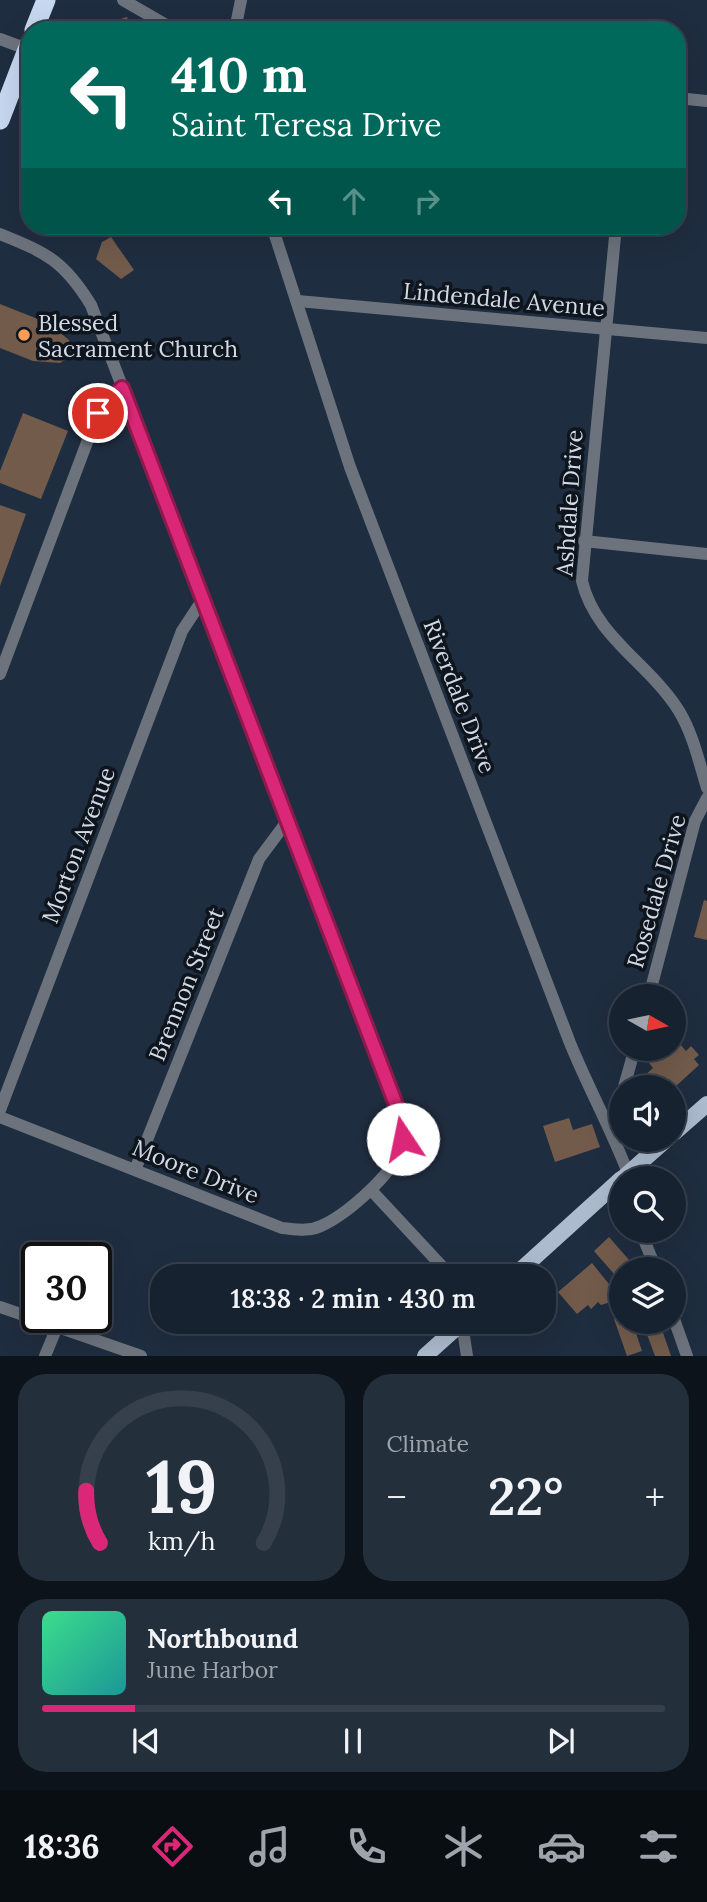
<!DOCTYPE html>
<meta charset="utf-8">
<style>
body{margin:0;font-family:Lora,serif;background:#242f3c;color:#f1f3f6;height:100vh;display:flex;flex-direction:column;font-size:26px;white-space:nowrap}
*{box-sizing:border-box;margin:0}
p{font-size:23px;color:#9ea4ab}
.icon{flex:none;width:38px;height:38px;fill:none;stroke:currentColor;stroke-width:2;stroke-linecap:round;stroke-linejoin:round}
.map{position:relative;height:1356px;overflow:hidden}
.side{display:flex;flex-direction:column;gap:18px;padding:18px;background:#0d131a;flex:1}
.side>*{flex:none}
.guide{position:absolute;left:21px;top:21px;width:665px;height:214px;border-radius:28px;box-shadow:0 7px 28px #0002,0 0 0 2px #363f4c;background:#00695c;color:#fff;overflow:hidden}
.needle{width:46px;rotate:99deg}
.tools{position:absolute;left:609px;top:984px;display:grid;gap:14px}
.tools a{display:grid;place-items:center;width:77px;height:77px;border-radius:50%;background:#172230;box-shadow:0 7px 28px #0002,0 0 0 2px #363f4c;font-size:35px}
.speed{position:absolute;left:21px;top:1242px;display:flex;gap:14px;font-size:35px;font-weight:700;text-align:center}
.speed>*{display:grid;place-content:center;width:91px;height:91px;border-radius:50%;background:#172230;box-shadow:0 7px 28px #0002,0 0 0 2px #363f4c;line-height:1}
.speed .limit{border:4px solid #111;border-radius:10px;background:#fff;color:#111}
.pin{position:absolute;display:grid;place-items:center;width:60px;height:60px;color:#fff;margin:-30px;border:4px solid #fff;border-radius:50%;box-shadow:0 2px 7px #0007}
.me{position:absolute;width:77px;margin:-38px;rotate:349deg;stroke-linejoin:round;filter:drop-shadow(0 0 5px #0008)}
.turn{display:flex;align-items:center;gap:24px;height:147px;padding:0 35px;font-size:32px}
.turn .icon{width:91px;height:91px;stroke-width:2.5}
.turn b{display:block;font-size:49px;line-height:60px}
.lanes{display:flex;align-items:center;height:66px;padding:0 35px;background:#0003;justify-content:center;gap:35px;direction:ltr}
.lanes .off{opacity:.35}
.big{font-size:52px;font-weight:600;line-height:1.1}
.side .tile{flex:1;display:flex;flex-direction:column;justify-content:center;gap:10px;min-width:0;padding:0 24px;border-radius:28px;background:#242f3c}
.side .dial{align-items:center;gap:0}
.dial svg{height:182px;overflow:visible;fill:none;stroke:#363f4c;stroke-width:7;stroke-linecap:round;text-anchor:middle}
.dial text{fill:#f1f3f6;stroke:none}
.song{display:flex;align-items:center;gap:21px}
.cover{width:84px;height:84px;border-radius:10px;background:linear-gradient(135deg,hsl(150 70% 55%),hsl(180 70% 35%))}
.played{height:7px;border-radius:4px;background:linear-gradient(90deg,#db2777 15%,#363f4c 15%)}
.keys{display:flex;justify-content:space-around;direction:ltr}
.heat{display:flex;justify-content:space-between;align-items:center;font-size:38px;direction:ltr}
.side .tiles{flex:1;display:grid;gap:18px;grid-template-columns:1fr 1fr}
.tile:last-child{grid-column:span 2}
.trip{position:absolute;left:150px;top:1264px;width:406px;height:70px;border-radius:28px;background:#172230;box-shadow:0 7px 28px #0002,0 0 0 2px #363f4c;font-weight:600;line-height:70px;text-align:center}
.tab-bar{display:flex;height:112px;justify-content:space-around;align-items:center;background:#090e13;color:#9ea4ab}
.tab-bar .icon{width:49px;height:49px}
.tab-bar .current{color:#db2777}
.tab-bar b{font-size:32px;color:#f1f3f6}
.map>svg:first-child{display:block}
</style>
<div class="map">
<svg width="707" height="1356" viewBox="0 0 707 1356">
<rect width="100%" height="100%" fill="#1f2d40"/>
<g fill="#725b4b">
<path d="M127,17L132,30H91V29Z"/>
<path d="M111,237L134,270L121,279L96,259L102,242Z"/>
<path d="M0,304L48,323L69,340L72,351L69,357L60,363L33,361L0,348Z"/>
<path d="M23,413L68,431L41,499L0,483V471Z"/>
<path d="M0,505L26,514L0,586Z"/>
<path d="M704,900L707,901V940L694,937Z"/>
<path d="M674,1037L686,1051L691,1046L699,1055L694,1059L699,1065L675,1087H652L643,1077L653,1068L640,1052L645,1048H674Z"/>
<path d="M569,1118L573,1130L592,1124L600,1147L555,1162L543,1126Z"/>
<path d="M609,1237L637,1269H621V1282L594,1251Z"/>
<path d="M592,1263L621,1299L601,1305L598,1302L591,1309L588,1305L577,1314L558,1292Z"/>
<path d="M621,1316V1321H632L642,1351L627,1356L614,1319Z"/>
<path d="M642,1321H659L671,1356H655Z"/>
</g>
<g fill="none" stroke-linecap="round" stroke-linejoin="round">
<g stroke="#6c737d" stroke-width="12">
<path d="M123,0L175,30"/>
<path d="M235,30L241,0"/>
<path d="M0,39L27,49"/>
<path d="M677,98L707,101"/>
<path d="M272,226L350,467L570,1043C588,1087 611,1129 628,1173"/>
<path d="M616,226L582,581C595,637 650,664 679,711C693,734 699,762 707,788"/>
<path d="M0,234C47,253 64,261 91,305L403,1123C403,1134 403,1146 398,1156C385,1180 346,1215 321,1226C308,1232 295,1229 282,1228L0,1117"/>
<path d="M298,301L707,338"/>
<path d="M584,541L707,554"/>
<path d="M0,674L98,413L122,388"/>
<path d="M649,996L695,821L707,798"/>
<path d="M624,1087L635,1048"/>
<path d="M0,1110L182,631L203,599"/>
<path d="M612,1132L621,1098"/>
<path d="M135,1170L259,859L288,820"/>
<path d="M371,1190L451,1276"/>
<path d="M640,1230L656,1269"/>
<path d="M0,1307L141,1356"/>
<path d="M674,1319L687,1356"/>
<path d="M462,1323L467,1356"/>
<path d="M45,1356L57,1327"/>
</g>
<g stroke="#adbbcf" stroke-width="16">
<path d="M674,1133L707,1104"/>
<path d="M623,1178L667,1139"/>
<path d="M514,1276L621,1179"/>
<path d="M425,1356L464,1321"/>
</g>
<g stroke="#c6d7f0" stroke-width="19">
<path d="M34,30L46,0"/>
<path d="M0,120L30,42"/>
</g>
</g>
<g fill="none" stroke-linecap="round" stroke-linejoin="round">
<defs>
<path id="route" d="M98,413L122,388L403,1123V1139"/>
</defs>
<use href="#route" stroke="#8e194d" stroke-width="18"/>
<use href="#route" stroke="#db2777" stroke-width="12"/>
</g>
<circle fill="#fd9c55" stroke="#0f151d" stroke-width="2.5" cx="24" cy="335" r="7"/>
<g text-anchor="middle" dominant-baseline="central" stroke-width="7" stroke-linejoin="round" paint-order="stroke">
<g font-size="23" fill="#d1dae7" stroke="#0f151d">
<text transform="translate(504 299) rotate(5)">Lindendale Avenue</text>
<text transform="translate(569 503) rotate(-86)">Ashdale Drive</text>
<text transform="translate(460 696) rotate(69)">Riverdale Drive</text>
<text transform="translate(78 845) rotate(-69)">Morton Avenue</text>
<text transform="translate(656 891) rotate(-74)">Rosedale Drive</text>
<text transform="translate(186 984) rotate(-68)">Brennon Street</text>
<text transform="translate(196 1171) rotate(22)">Moore Drive</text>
</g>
<g font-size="23" fill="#d1dae7" stroke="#0f151d" text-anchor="start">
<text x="38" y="322">Blessed<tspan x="38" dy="26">Sacrament Church</tspan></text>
</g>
</g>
</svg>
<div class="tools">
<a><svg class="needle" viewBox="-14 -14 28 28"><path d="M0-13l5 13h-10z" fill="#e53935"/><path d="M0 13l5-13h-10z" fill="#9ea4ab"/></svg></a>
<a><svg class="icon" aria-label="sound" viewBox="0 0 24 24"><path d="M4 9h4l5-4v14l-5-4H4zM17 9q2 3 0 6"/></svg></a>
<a><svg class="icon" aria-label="search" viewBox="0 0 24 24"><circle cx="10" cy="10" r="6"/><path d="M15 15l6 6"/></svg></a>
<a><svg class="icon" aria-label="layers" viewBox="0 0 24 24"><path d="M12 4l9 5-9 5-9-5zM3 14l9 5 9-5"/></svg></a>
</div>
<div class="speed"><div class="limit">30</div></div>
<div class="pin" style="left:98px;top:413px;background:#d93025"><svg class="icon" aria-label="arrive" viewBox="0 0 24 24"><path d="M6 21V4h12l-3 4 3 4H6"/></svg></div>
<svg class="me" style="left:403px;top:1139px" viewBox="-20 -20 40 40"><circle r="19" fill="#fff"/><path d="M0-13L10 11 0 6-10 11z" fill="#db2777"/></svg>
<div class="trip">18:38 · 2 min · 430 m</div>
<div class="guide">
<div class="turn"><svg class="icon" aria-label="left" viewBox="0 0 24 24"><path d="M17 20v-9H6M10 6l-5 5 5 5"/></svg><div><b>410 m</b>Saint Teresa Drive</div></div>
<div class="lanes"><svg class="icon" aria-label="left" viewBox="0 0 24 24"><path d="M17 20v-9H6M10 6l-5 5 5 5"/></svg><svg class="icon off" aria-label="ahead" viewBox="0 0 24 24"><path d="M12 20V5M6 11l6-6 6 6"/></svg><svg class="icon off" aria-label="right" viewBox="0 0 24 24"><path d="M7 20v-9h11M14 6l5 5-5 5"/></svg></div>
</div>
</div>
<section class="side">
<div class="tiles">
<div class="tile dial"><svg viewBox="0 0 100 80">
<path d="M14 69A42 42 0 1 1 86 69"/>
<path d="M14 69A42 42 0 0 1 8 46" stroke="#db2777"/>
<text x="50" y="56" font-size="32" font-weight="700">19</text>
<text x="50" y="72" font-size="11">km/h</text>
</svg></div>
<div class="tile"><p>Climate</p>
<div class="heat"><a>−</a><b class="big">22°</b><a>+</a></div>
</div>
<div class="tile">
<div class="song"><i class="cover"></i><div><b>Northbound</b><p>June Harbor</p></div></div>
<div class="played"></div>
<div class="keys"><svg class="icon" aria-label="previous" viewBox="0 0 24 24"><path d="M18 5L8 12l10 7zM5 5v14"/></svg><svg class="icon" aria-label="pause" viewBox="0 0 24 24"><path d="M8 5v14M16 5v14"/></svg><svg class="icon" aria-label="next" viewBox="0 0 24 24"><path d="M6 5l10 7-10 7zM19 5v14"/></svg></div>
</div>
</div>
</section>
<nav class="tab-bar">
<b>18:36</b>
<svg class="icon current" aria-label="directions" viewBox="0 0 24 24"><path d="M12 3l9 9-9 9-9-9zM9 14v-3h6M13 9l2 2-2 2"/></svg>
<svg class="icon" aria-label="music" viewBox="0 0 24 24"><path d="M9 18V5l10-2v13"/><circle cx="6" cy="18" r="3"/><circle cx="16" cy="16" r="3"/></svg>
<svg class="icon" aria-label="phone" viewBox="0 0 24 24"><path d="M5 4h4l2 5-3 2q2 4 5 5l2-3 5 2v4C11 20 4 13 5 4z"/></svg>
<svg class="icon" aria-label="climate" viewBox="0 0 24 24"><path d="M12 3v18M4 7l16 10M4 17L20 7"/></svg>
<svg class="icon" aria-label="car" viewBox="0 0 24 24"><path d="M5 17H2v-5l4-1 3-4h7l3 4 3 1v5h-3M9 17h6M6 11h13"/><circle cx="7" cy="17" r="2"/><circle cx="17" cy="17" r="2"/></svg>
<svg class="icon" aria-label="filters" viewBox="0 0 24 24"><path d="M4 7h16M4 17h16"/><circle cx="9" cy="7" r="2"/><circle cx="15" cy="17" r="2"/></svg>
</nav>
